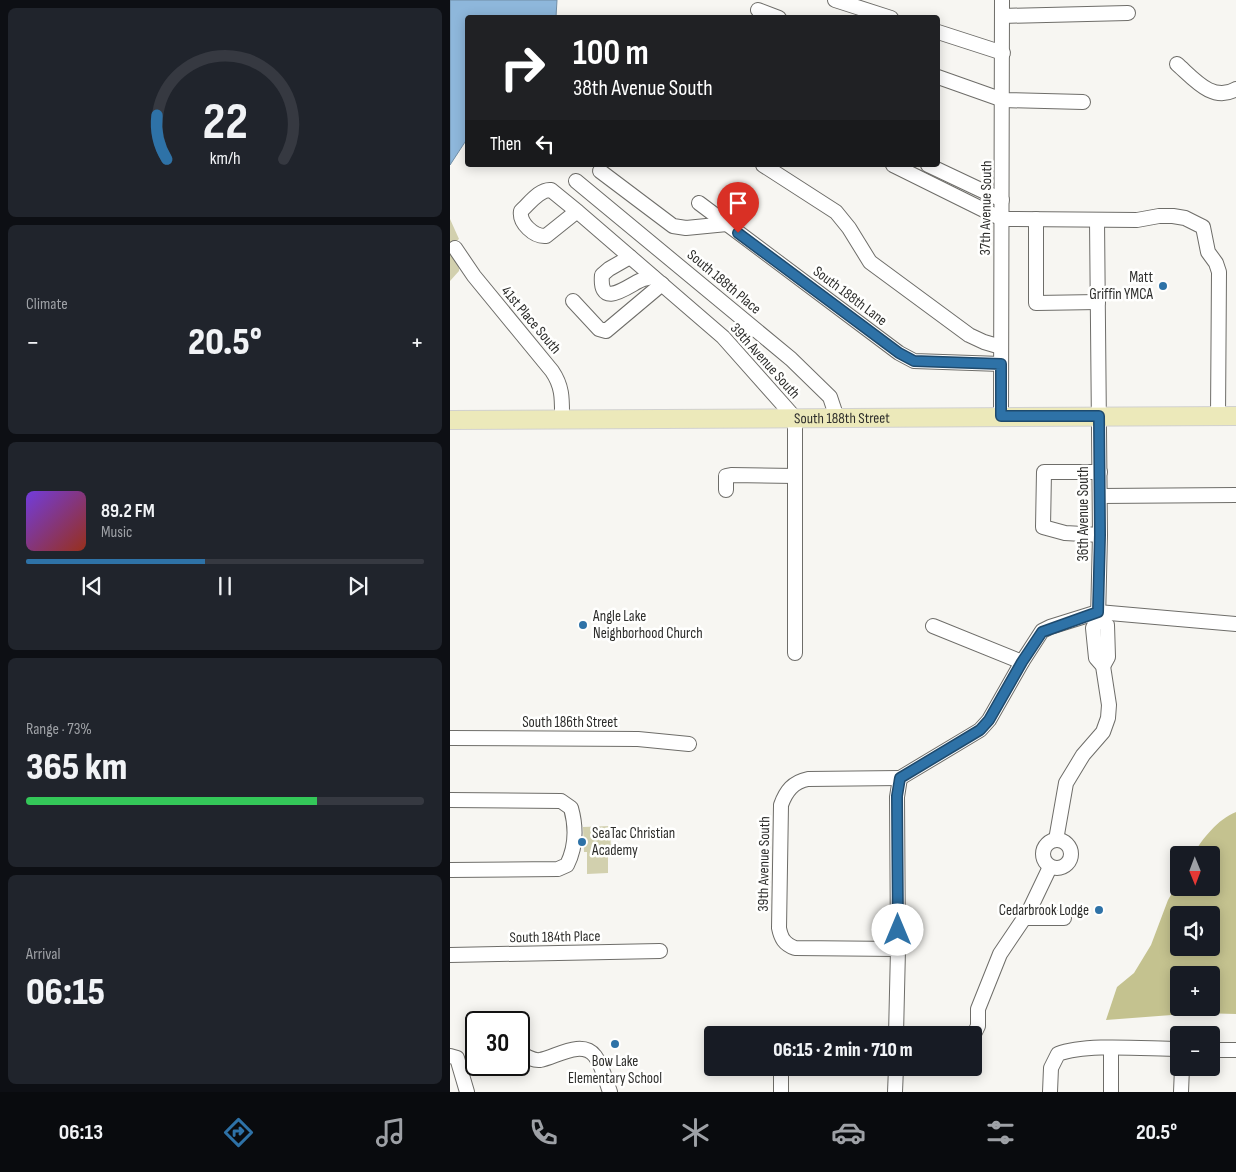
<!DOCTYPE html>
<meta charset="utf-8">
<style>
body{margin:0;font-family:"Sofia Sans Condensed",sans-serif;background:#20242c;color:#f1f3f6;height:100vh;display:flex;flex-direction:column;font-size:19px;white-space:nowrap}
*{box-sizing:border-box;margin:0}
p{font-size:16px;color:#9ea1a6}
.icon{flex:none;width:28px;height:28px;fill:none;stroke:currentColor;stroke-width:2;stroke-linecap:round;stroke-linejoin:round}
.map{position:relative;flex:1;overflow:hidden}
.side{display:flex;flex-direction:column;gap:8px;padding:8px;background:#0d0f14;width:450px}
.side>*{flex:none}
.hud{position:absolute;left:15px;top:15px;width:475px;height:152px;border-radius:5px;box-shadow:0 2px 12px #0003;background:#202124;color:#fff;overflow:hidden}
.needle{width:32px;rotate:179deg}
.buttons{position:absolute;left:720px;top:846px;display:grid;gap:10px}
.buttons a{display:grid;place-items:center;width:50px;height:50px;border-radius:5px;background:#171b24;box-shadow:0 2px 12px #0003;font-size:25px}
.speed{position:absolute;left:15px;top:1011px;display:flex;gap:10px;font-size:25px;font-weight:700;text-align:center}
.speed>*{display:grid;place-content:center;width:65px;height:65px;border-radius:50%;background:#171b24;box-shadow:0 2px 12px #0003;line-height:1}
.speed .limit{border:2px solid #111;border-radius:8px;background:#fff;color:#111}
.pin{position:absolute;display:grid;place-items:center;width:42px;height:42px;color:#fff;margin:-51px -21px;border-radius:50% 50% 50% 0;rotate:-45deg;box-shadow:0 0 5px #0007}
.pin .icon{rotate:45deg}
.me{position:absolute;width:55px;margin:-28px;rotate:0deg;stroke-linejoin:round;filter:drop-shadow(0 0 4px #0008)}
.turn{display:flex;align-items:center;gap:18px;height:105px;padding:0 25px;font-size:22px}
.turn .icon{width:65px;height:65px;stroke-width:2.5}
.turn b{display:block;font-size:35px;line-height:42px}
.then{display:flex;align-items:center;height:48px;padding:0 25px;background:#0003;gap:10px;font-size:19px}
.big{font-size:38px;font-weight:800;line-height:1.1}
.side .card{flex:1;display:flex;flex-direction:column;justify-content:center;gap:8px;min-width:0;padding:0 18px;border-radius:8px;background:#20242c}
.side .dial{align-items:center;gap:0}
.dial svg{height:130px;overflow:visible;fill:none;stroke:#363941;stroke-width:7;stroke-linecap:round;text-anchor:middle}
.dial text{fill:#f1f3f6;stroke:none}
.song{display:flex;align-items:center;gap:15px}
.cover{width:60px;height:60px;border-radius:8px;background:linear-gradient(135deg,hsl(260 70% 55%),hsl(10 70% 35%))}
.played{height:5px;border-radius:2px;background:linear-gradient(90deg,#2e72a7 45%,#363941 45%)}
.keys{display:flex;justify-content:space-around;direction:ltr}
.heat{display:flex;justify-content:space-between;align-items:center;font-size:28px;direction:ltr}
.charge{height:8px;border-radius:4px;background:linear-gradient(90deg,#34c759 73%,#363941 0)}
.trip{position:absolute;left:254px;top:1026px;width:278px;height:50px;border-radius:5px;background:#171b24;box-shadow:0 2px 12px #0003;font-weight:800;line-height:50px;text-align:center}
.dock{display:flex;height:80px;justify-content:space-around;align-items:center;background:#090b0e;color:#9ea1a6}
.dock .icon{width:35px;height:35px}
.dock .on{color:#2e72a7}
.dock b{font-size:22px;color:#f1f3f6}
main{display:flex;flex:1;min-height:0}
.map>svg:first-child{display:block}
</style>
<main>
<section class="side">
<div class="card dial"><svg viewBox="0 0 100 80">
<path d="M14 69A42 42 0 1 1 86 69"/>
<path d="M14 69A42 42 0 0 1 8 42" stroke="#2e72a7"/>
<text x="50" y="56" font-size="32" font-weight="700">22</text>
<text x="50" y="72" font-size="11">km/h</text>
</svg></div>
<div class="card"><p>Climate</p>
<div class="heat"><a>−</a><b class="big">20.5°</b><a>+</a></div>
</div>
<div class="card">
<div class="song"><i class="cover"></i><div><b>89.2 FM</b><p>Music</p></div></div>
<div class="played"></div>
<div class="keys"><svg class="icon" aria-label="previous" viewBox="0 0 24 24"><path d="M18 5L8 12l10 7zM5 5v14"/></svg><svg class="icon" aria-label="pause" viewBox="0 0 24 24"><path d="M8 5v14M16 5v14"/></svg><svg class="icon" aria-label="next" viewBox="0 0 24 24"><path d="M6 5l10 7-10 7zM19 5v14"/></svg></div>
</div>
<div class="card"><p>Range · 73%</p><b class="big">365 km</b><div class="charge"></div></div>
<div class="card"><p>Arrival</p><b class="big">06:15</b></div>
</section>
<div class="map">
<svg width="786" height="1092" viewBox="0 0 786 1092">
<rect width="100%" height="100%" fill="#f7f6f2"/>
<g fill="#d2d0ae">
<path d="M0,219L9,239L3,244L0,252L9,268V271L0,281Z"/>
<path d="M160,826L161,852H158V873L137,874V852H134L133,827Z"/>
</g>
<path fill="#c4c28f" fill-rule="evenodd" d="M786,812V1014L748,1013L656,1020L667,987L684,973L701,945L718,900L729,881V888H761V855H743C752,839 768,819 786,812ZM729,915H761V948H729ZM729,975H761V1008H729Z"/>
<path fill="#8eb7db" stroke="#718ea6" d="M0,0H107L106,17L18,18L17,139L0,165Z"/>
<g fill="none" stroke-linecap="round" stroke-linejoin="round">
<defs>
<g id="minor">
<path d="M385,0L441,18"/>
<path d="M308,10L329,18"/>
<path d="M552,16L678,13"/>
<path d="M488,32L553,53"/>
<path d="M727,64C744,79 763,103 786,89"/>
<path d="M488,77L553,100L633,102"/>
<path d="M313,165L386,212L399,228L420,262L519,335L534,342L551,347"/>
<path d="M443,165L552,219L687,220L709,216H723L735,218L753,227L758,252L766,263L769,272L768,416"/>
<path d="M478,165L552,200"/>
<path d="M150,171L223,226L236,228L277,224"/>
<path d="M126,181L341,359L380,397L387,418"/>
<path d="M249,203L449,353L464,361L551,364"/>
<path d="M128,212L101,190C89,189 79,204 71,211C69,223 84,237 96,236L126,212H128L273,337L345,418V653"/>
<path d="M586,219V303L648,302"/>
<path d="M647,220L650,535L648,619"/>
<path d="M5,248L24,276L102,371C113,387 112,400 112,419"/>
<path d="M180,257L159,269L152,275C149,307 173,290 187,282C192,279 198,278 203,277"/>
<path d="M123,301L149,329L156,331L212,284"/>
<path d="M551,416L552,0"/>
<path d="M650,472H594L593,527L615,533L650,535"/>
<path d="M276,490V476L281,475L345,476"/>
<path d="M650,496L786,495"/>
<path d="M648,619L657,625L658,657L653,666"/>
<path d="M483,626L572,662"/>
<path d="M0,738L188,739L239,744"/>
<path d="M450,778L530,730L539,720L572,662L592,631L600,627L648,612L786,624"/>
<path d="M0,800L111,801L121,808C126,826 126,847 117,865L108,869L0,870"/>
<path d="M606,840L616,783L633,755L653,732L658,718L659,705L653,666L646,658L643,628L648,619"/>
<circle cx="607" cy="854" r="14"/>
<path d="M574,918H614"/>
<path d="M448,949L345,948C334,944 331,938 329,928L331,805C336,791 343,782 358,779L450,778"/>
<path d="M0,955L210,951"/>
<path d="M446,1035L448,949L447,797L450,778"/>
<path d="M520,1035L524,1034L528,1026V1009L550,954L579,911L600,867"/>
<path d="M661,1048V1092"/>
<path d="M761,1050H786"/>
<path d="M69,1052C75,1056 83,1061 90,1060C106,1057 132,1039 145,1056C152,1065 156,1081 160,1092"/>
<path d="M0,1056L7,1058L17,1092"/>
<path d="M331,1092V1071"/>
<path d="M445,1092L446,1068"/>
<path d="M600,1092L601,1068L608,1054C636,1043 697,1049 729,1049"/>
<path d="M731,1092L732,1068"/>
</g>
<g id="major">
<path id="s1" d="M0,420L786,416"/>
</g>
</defs>
<use href="#minor" stroke="#6e6d69" stroke-width="16"/>
<use href="#major" stroke="#d1d1d0" stroke-width="20"/>
<use href="#minor" stroke="#fff" stroke-width="14"/>
<use href="#major" stroke="#ece9ba" stroke-width="18"/>
</g>
<g fill="none" stroke-linecap="round" stroke-linejoin="round">
<defs>
<path id="route" d="M288,233L449,353L464,361L551,364V416H649L650,535L648,612L592,632L572,662L539,720L530,730L450,778L447,796L448,930"/>
</defs>
<use href="#route" stroke="#1e4a6d" stroke-width="12"/>
<use href="#route" stroke="#2e72a7" stroke-width="9"/>
</g>
<g fill="#2e72a7" stroke="#fffffe" stroke-width="2">
<circle cx="713" cy="286" r="5"/>
<circle cx="133" cy="625" r="5"/>
<circle cx="132" cy="842" r="5"/>
<circle cx="649" cy="910" r="5"/>
<circle cx="165" cy="1044" r="5"/>
</g>
<g text-anchor="middle" dominant-baseline="central" stroke-width="5" stroke-linejoin="round" paint-order="stroke">
<g font-size="15" fill="#2d2d2b" stroke="#fffffe">
<text transform="translate(536 208) rotate(-89)">37th Avenue South</text>
<text transform="translate(274 282) rotate(40)">South 188th Place</text>
<text transform="translate(400 296) rotate(37)">South 188th Lane</text>
<text transform="translate(81 320) rotate(50)">41st Place South</text>
<text transform="translate(315 361) rotate(48)">39th Avenue South</text>
<text stroke="none"><textPath href="#s1" startOffset="392">South 188th Street</textPath></text>
<text transform="translate(633 514) rotate(-90)">36th Avenue South</text>
<text x="120" y="722">South 186th Street</text>
<text transform="translate(314 864) rotate(-89)">39th Avenue South</text>
<text transform="translate(105 937) rotate(-1)">South 184th Place</text>
</g>
<g font-size="15" fill="#2d2d2b" stroke="#fffffe" text-anchor="end">
<text x="703" y="277">Matt<tspan x="703" dy="17">Griffin YMCA</tspan></text>
<text x="143" y="616" text-anchor="start">Angle Lake<tspan x="143" dy="17">Neighborhood Church</tspan></text>
<text x="142" y="833" text-anchor="start">SeaTac Christian<tspan x="142" dy="17">Academy</tspan></text>
<text x="639" y="910">Cedarbrook Lodge</text>
<text x="165" y="1061" text-anchor="middle">Bow Lake<tspan x="165" dy="17">Elementary School</tspan></text>
</g>
</g>
</svg>
<div class="buttons">
<a><svg class="needle" viewBox="-14 -14 28 28"><path d="M0-13l5 13h-10z" fill="#e53935"/><path d="M0 13l5-13h-10z" fill="#9ea1a6"/></svg></a>
<a><svg class="icon" aria-label="sound" viewBox="0 0 24 24"><path d="M4 9h4l5-4v14l-5-4H4zM17 9q2 3 0 6"/></svg></a>
<a>+</a>
<a>−</a>
</div>
<div class="speed"><div class="limit">30</div></div>
<div class="pin" style="left:288px;top:233px;background:#d93025"><svg class="icon" aria-label="arrive" viewBox="0 0 24 24"><path d="M6 21V4h12l-3 4 3 4H6"/></svg></div>
<svg class="me" style="left:448px;top:930px" viewBox="-20 -20 40 40"><circle r="19" fill="#fff"/><path d="M0-13L10 11 0 6-10 11z" fill="#2e72a7"/></svg>
<div class="trip">06:15 · 2 min · 710 m</div>
<div class="hud">
<div class="turn"><svg class="icon" aria-label="right" viewBox="0 0 24 24"><path d="M7 20v-9h11M14 6l5 5-5 5"/></svg><div><b>100 m</b>38th Avenue South</div></div>
<div class="then">Then<svg class="icon" aria-label="left" viewBox="0 0 24 24"><path d="M17 20v-9H6M10 6l-5 5 5 5"/></svg></div>
</div>
</div>
</main>
<nav class="dock">
<b>06:13</b>
<svg class="icon on" aria-label="directions" viewBox="0 0 24 24"><path d="M12 3l9 9-9 9-9-9zM9 14v-3h6M13 9l2 2-2 2"/></svg>
<svg class="icon" aria-label="music" viewBox="0 0 24 24"><path d="M9 18V5l10-2v13"/><circle cx="6" cy="18" r="3"/><circle cx="16" cy="16" r="3"/></svg>
<svg class="icon" aria-label="phone" viewBox="0 0 24 24"><path d="M5 4h4l2 5-3 2q2 4 5 5l2-3 5 2v4C11 20 4 13 5 4z"/></svg>
<svg class="icon" aria-label="climate" viewBox="0 0 24 24"><path d="M12 3v18M4 7l16 10M4 17L20 7"/></svg>
<svg class="icon" aria-label="car" viewBox="0 0 24 24"><path d="M5 17H2v-5l4-1 3-4h7l3 4 3 1v5h-3M9 17h6M6 11h13"/><circle cx="7" cy="17" r="2"/><circle cx="17" cy="17" r="2"/></svg>
<svg class="icon" aria-label="filters" viewBox="0 0 24 24"><path d="M4 7h16M4 17h16"/><circle cx="9" cy="7" r="2"/><circle cx="15" cy="17" r="2"/></svg>
<b>20.5°</b>
</nav>
